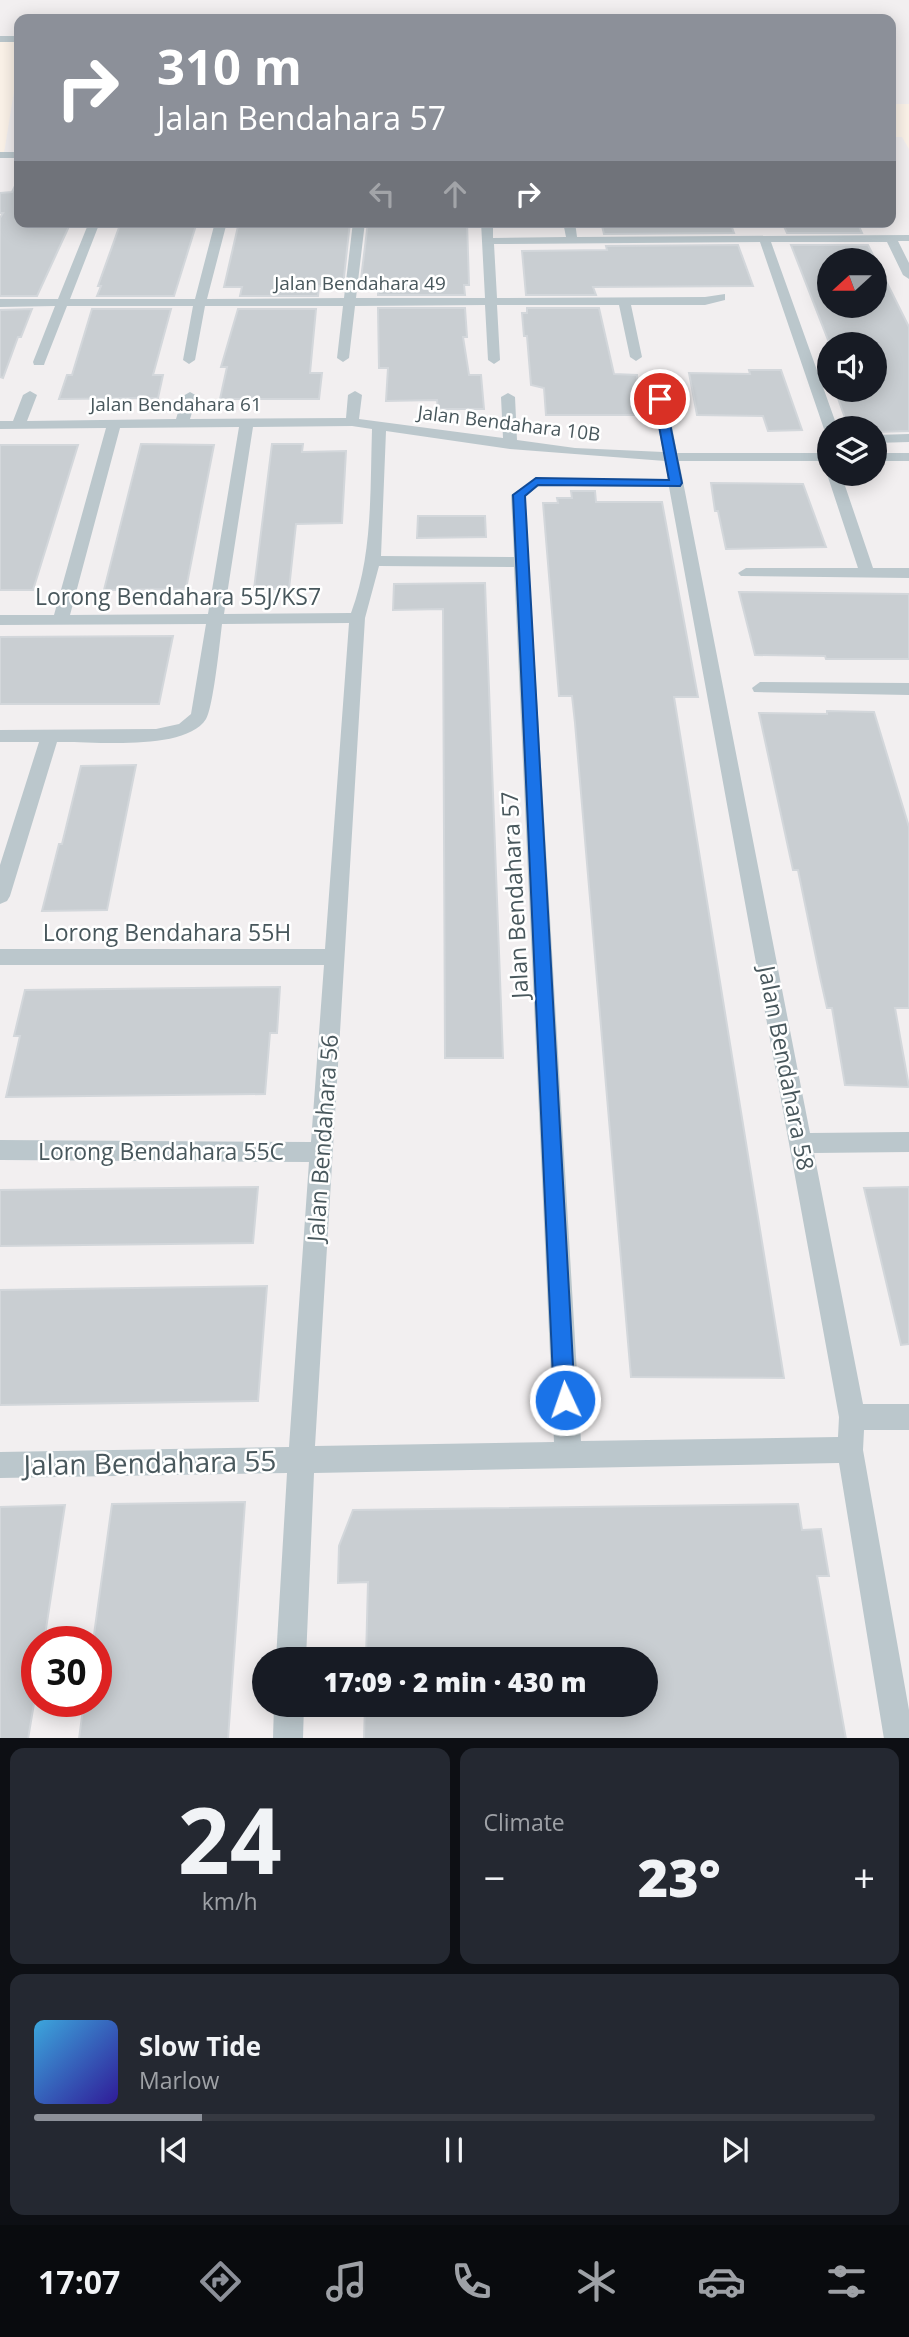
<!DOCTYPE html>
<meta charset="utf-8">
<style>
body{margin:0;font-family:"Open Sans",sans-serif;background:#242831;color:#f1f3f6;height:100vh;display:flex;flex-direction:column;font-size:26px;white-space:nowrap}
*{box-sizing:border-box;margin:0}
p{font-size:23px;color:#9ea1a6}
.icon{flex:none;width:38px;height:38px;fill:none;stroke:currentColor;stroke-width:2;stroke-linecap:round;stroke-linejoin:round}
.map{position:relative;height:1738px;overflow:hidden}
.drawer{display:flex;flex-direction:column;gap:10px;padding:10px;background:#0d0f14;flex:1}
.drawer>*{flex:none}
.top-card{position:absolute;left:14px;top:14px;width:882px;height:214px;border-radius:14px;box-shadow:0 4px 18px #0003;background:#8c9099;color:#fff;overflow:hidden}
.needle{width:46px;rotate:249deg}
.controls{position:absolute;left:817px;top:248px;display:grid;gap:14px}
.controls a{display:grid;place-items:center;width:70px;height:70px;border-radius:50%;background:#171b24;box-shadow:0 4px 18px #0003;font-size:35px}
.speed{position:absolute;left:21px;top:1626px;display:flex;gap:14px;font-size:35px;font-weight:700;text-align:center}
.speed>*{display:grid;place-content:center;width:91px;height:91px;border-radius:50%;background:#171b24;box-shadow:0 4px 18px #0003;line-height:1}
.speed .limit{border:10px solid #d22;background:#fff;color:#111}
.pin{position:absolute;display:grid;place-items:center;width:60px;height:60px;color:#fff;margin:-30px;border:4px solid #fff;border-radius:50%;box-shadow:0 2px 7px #0007}
.me{position:absolute;width:77px;margin:-38px;rotate:357deg;stroke-linejoin:round;filter:drop-shadow(0 0 5px #0008)}
.turn{display:flex;align-items:center;gap:24px;height:147px;padding:0 28px;font-size:32px}
.turn .icon{width:91px;height:91px;stroke-width:2.5}
.turn b{display:block;font-size:49px;line-height:60px}
.lanes{display:flex;align-items:center;height:66px;padding:0 28px;background:#0003;justify-content:center;gap:35px;direction:ltr}
.lanes .off{opacity:.35}
.big{font-size:52px;font-weight:800;line-height:1.1}
.drawer .widget{flex:1;display:flex;flex-direction:column;justify-content:center;gap:10px;min-width:0;padding:0 24px;border-radius:14px;background:#242831}
.drawer .dial{align-items:center;gap:0}
.dial b{font-size:91px;line-height:1}
.song{display:flex;align-items:center;gap:21px}
.cover{width:84px;height:84px;border-radius:10px;background:linear-gradient(135deg,hsl(200 70% 55%),hsl(250 70% 35%))}
.played{height:7px;border-radius:4px;background:linear-gradient(90deg,#8c9099 20%,#363941 20%)}
.keys{display:flex;justify-content:space-around;direction:ltr}
.heat{display:flex;justify-content:space-between;align-items:center;font-size:38px;direction:ltr}
.drawer .tiles{flex:1;display:grid;gap:10px;grid-template-columns:1fr 1fr}
.widget:last-child{grid-column:span 2}
.trip{position:absolute;left:252px;top:1647px;width:406px;height:70px;border-radius:35px;background:#171b24;box-shadow:0 4px 18px #0003;font-weight:800;line-height:70px;text-align:center}
.tab-bar{display:flex;height:112px;justify-content:space-around;align-items:center;background:#090b0e;color:#9ea1a6}
.tab-bar .icon{width:49px;height:49px}
.tab-bar .selected{color:#8c9099}
.tab-bar b{font-size:32px;color:#f1f3f6}
.map>svg:first-child{display:block}
</style>
<div class="map">
<svg width="909" height="1739" viewBox="0 0 909 1739">
<rect width="100%" height="100%" fill="#f2eff0"/>
<g fill="#fcf3e9">
<path d="M19,40V61L4,153H0V41Z"/>
<path d="M891,104H909V149L902,137H891Z"/>
</g>
<g fill="#c9ced2" stroke="#d3d7db" stroke-width="2" fill-rule="evenodd">
<path d="M19,178V222H71L37,296H0V218L3,213H0V193L12,192Z"/>
<path d="M121,222H197L174,296H97L101,286H98Z"/>
<path d="M239,222H350L343,286H319L318,296H240L242,287H224Z"/>
<path d="M368,222H467L469,285H464L465,295H378V287H360Z"/>
<path d="M601,222H730L734,233L604,234Z"/>
<path d="M782,222H857L862,233H787Z"/>
<path d="M738,245L753,286L593,287L596,295H526L522,251L607,250L606,246Z"/>
<path d="M791,245H868L909,327V431L875,432V429H849L835,390H875V345H830ZM830,261H875V306H830Z"/>
<path d="M378,308H465L467,337H463L469,375H481L484,409H438L437,400L386,401L388,368H379Z"/>
<path d="M527,308H599L614,374L637,375L640,415H546L544,388L531,385L527,336H524L522,313H527Z"/>
<path d="M32,309L21,337H18L3,378L0,377V310Z"/>
<path d="M92,309H171L153,375H163L158,398L59,399L67,375H72Z"/>
<path d="M238,309H316L310,373H322L319,399H220L227,367H221Z"/>
<path d="M749,370H781L802,430L768,431L763,416L697,415L689,373L750,374Z"/>
<path d="M141,444L214,445L186,589L104,590Z"/>
<path d="M272,444H303L302,452L346,451L342,523L296,524L289,589H254Z"/>
<path d="M0,445H78L33,590H0Z"/>
<path d="M711,483L803,484L826,547L726,549L718,511H715Z"/>
<path d="M571,491H595L596,502H662L698,697H674L784,1378L631,1377L575,723L572,696H559L543,503H558L557,498H572Z"/>
<path d="M418,516H485L486,537L417,538Z"/>
<path d="M485,583L503,1058H445L443,609L393,610L394,584Z"/>
<path d="M739,592L909,594V659H826L825,656L755,655Z"/>
<path d="M173,636L159,704H0V637Z"/>
<path d="M827,711L874,712L909,827V1008H895L909,1087L845,1085L832,1008H827L820,977L798,870H793L759,713L827,714Z"/>
<path d="M136,765L107,910L42,911L59,844H62L81,766Z"/>
<path d="M280,987L277,1033H270L265,1094L6,1097L20,1036H14L25,990Z"/>
<path d="M258,1187L253,1243L0,1246V1190Z"/>
<path d="M909,1187V1344L901,1345L864,1188Z"/>
<path d="M267,1286L258,1401L0,1405V1290Z"/>
<path d="M245,1502L228,1739H79L84,1701H96V1642H93L112,1504Z"/>
<path d="M798,1504L802,1530L821,1529L829,1576H817L846,1739H364L365,1704H646V1659H366L368,1582L338,1583L339,1546L353,1510Z"/>
<path d="M65,1505L44,1642H37V1686L28,1739H0V1507Z"/>
</g>
<g fill="none" stroke-linecap="round" stroke-linejoin="round">
<g fill="#bbc7cc" fill-rule="evenodd">
<rect x="0" y="36" width="19" height="6"/>
<rect x="0" y="152" width="19" height="6"/>
<path d="M89,222H100L70,299H195L215,222H227L207,299L344,298L353,222H365L356,298H485L481,222H493V238L566,237L563,222H575L577,237L909,235V241H898L909,263V279L903,275L887,242H771L838,429H830V433L824,429L760,242L494,244L497,298L705,297L725,294V300L705,305H631L642,357L636,361L630,357L619,305H497L500,360L494,364L488,360L485,305L355,306L349,358L343,362L337,358L343,306H205L195,360L189,364L183,360L193,306H67L45,362L44,365H34L33,362L55,306L0,307V299H58Z"/>
<path d="M30,391L37,395L27,421L176,419L183,396L190,392L197,396L190,419L346,418L348,395L355,391L362,395L359,419L503,438L501,397L508,393L515,397L517,440L575,448L663,452L653,399L660,395L667,399L677,453H830V461H679L810,1133L909,1132V1152L814,1153L863,1404H909V1430H864L863,1450L909,1710V1739H884L839,1463L314,1473L306,1659H276L287,1473L0,1478V1452L289,1447L309,1162L0,1160V1140L311,1142L324,965H0V949H325L349,623L222,624C220,641 213,709 206,719C185,752 93,741 57,742L10,896L7,901L0,904V865L39,742H0V730L156,729L179,724L191,714L206,624L0,625V615H54L106,428L0,429V421H13L23,395ZM352,426L372,429C370,491 373,554 351,613L224,614L253,427ZM239,427L208,614L70,615L120,428ZM386,431L510,449L665,461L668,479L536,478L511,495L514,557L381,556ZM539,486L669,487L839,1417L838,1437L581,1441L525,496ZM379,566L514,567L554,1442L315,1446L365,618Z"/>
<path d="M909,434V442L875,443V435Z"/>
<rect x="875" y="453" width="34" height="8"/>
<path d="M830,471V474H841L873,568H909V578L741,576L738,573L746,568H858L827,474Z"/>
<path d="M760,682L909,683V695L754,692L752,688Z"/>
<path d="M274,1704H304L303,1739H273Z"/>
</g>
</g>
<path fill="#1a73e8" stroke="#114b97" stroke-width="2" d="M660,396L665,399L682,483L680,486L538,485L525,496L575,1400L572,1407L565,1411L557,1407L554,1400L513,495L536,478L669,480L654,399Z"/>
<g text-anchor="middle" dominant-baseline="central" stroke-width="5" stroke-linejoin="round" paint-order="stroke">
<g font-size="19" fill="#48575c" stroke="#fff">
<text x="360" y="283">Jalan Bendahara 49</text>
<text x="176" y="404">Jalan Bendahara 61</text>
<text transform="translate(509 423) rotate(7)">Jalan Bendahara 10B</text>
</g>
<g font-size="23" fill="#48575c" stroke="#fff">
<text x="178" y="596">Lorong Bendahara 55J/KS7</text>
<text transform="translate(514 895) rotate(-93)">Jalan Bendahara 57</text>
<text x="167" y="932">Lorong Bendahara 55H</text>
<text transform="translate(787 1068) rotate(79)">Jalan Bendahara 58</text>
<text transform="translate(322 1138) rotate(-86)">Jalan Bendahara 56</text>
<text x="161" y="1151">Lorong Bendahara 55C</text>
</g>
<g font-size="28" fill="#48575c" stroke="#fff">
<text transform="translate(150 1462) rotate(-1)">Jalan Bendahara 55</text>
</g>
</g>
</svg>
<div class="controls">
<a><svg class="needle" viewBox="-14 -14 28 28"><path d="M0-13l5 13h-10z" fill="#e53935"/><path d="M0 13l5-13h-10z" fill="#9ea1a6"/></svg></a>
<a><svg class="icon" aria-label="sound" viewBox="0 0 24 24"><path d="M4 9h4l5-4v14l-5-4H4zM17 9q2 3 0 6"/></svg></a>
<a><svg class="icon" aria-label="layers" viewBox="0 0 24 24"><path d="M12 4l9 5-9 5-9-5zM3 14l9 5 9-5"/></svg></a>
</div>
<div class="speed"><div class="limit">30</div></div>
<div class="pin" style="left:660px;top:399px;background:#d93025"><svg class="icon" aria-label="arrive" viewBox="0 0 24 24"><path d="M6 21V4h12l-3 4 3 4H6"/></svg></div>
<svg class="me" style="left:565px;top:1400px" viewBox="-20 -20 40 40"><circle r="17" fill="#1a73e8" stroke="#fff" stroke-width="3"/><path d="M0-11L8 9 0 5-8 9z" fill="#fff"/></svg>
<div class="trip">17:09 · 2 min · 430 m</div>
<div class="top-card">
<div class="turn"><svg class="icon" aria-label="right" viewBox="0 0 24 24"><path d="M7 20v-9h11M14 6l5 5-5 5"/></svg><div><b>310 m</b>Jalan Bendahara 57</div></div>
<div class="lanes"><svg class="icon off" aria-label="left" viewBox="0 0 24 24"><path d="M17 20v-9H6M10 6l-5 5 5 5"/></svg><svg class="icon off" aria-label="ahead" viewBox="0 0 24 24"><path d="M12 20V5M6 11l6-6 6 6"/></svg><svg class="icon" aria-label="right" viewBox="0 0 24 24"><path d="M7 20v-9h11M14 6l5 5-5 5"/></svg></div>
</div>
</div>
<section class="drawer">
<div class="tiles">
<div class="widget dial"><b>24</b><p>km/h</p></div>
<div class="widget"><p>Climate</p>
<div class="heat"><a>−</a><b class="big">23°</b><a>+</a></div>
</div>
<div class="widget">
<div class="song"><i class="cover"></i><div><b>Slow Tide</b><p>Marlow</p></div></div>
<div class="played"></div>
<div class="keys"><svg class="icon" aria-label="previous" viewBox="0 0 24 24"><path d="M18 5L8 12l10 7zM5 5v14"/></svg><svg class="icon" aria-label="pause" viewBox="0 0 24 24"><path d="M8 5v14M16 5v14"/></svg><svg class="icon" aria-label="next" viewBox="0 0 24 24"><path d="M6 5l10 7-10 7zM19 5v14"/></svg></div>
</div>
</div>
</section>
<nav class="tab-bar">
<b>17:07</b>
<svg class="icon selected" aria-label="directions" viewBox="0 0 24 24"><path d="M12 3l9 9-9 9-9-9zM9 14v-3h6M13 9l2 2-2 2"/></svg>
<svg class="icon" aria-label="music" viewBox="0 0 24 24"><path d="M9 18V5l10-2v13"/><circle cx="6" cy="18" r="3"/><circle cx="16" cy="16" r="3"/></svg>
<svg class="icon" aria-label="phone" viewBox="0 0 24 24"><path d="M5 4h4l2 5-3 2q2 4 5 5l2-3 5 2v4C11 20 4 13 5 4z"/></svg>
<svg class="icon" aria-label="climate" viewBox="0 0 24 24"><path d="M12 3v18M4 7l16 10M4 17L20 7"/></svg>
<svg class="icon" aria-label="car" viewBox="0 0 24 24"><path d="M5 17H2v-5l4-1 3-4h7l3 4 3 1v5h-3M9 17h6M6 11h13"/><circle cx="7" cy="17" r="2"/><circle cx="17" cy="17" r="2"/></svg>
<svg class="icon" aria-label="filters" viewBox="0 0 24 24"><path d="M4 7h16M4 17h16"/><circle cx="9" cy="7" r="2"/><circle cx="15" cy="17" r="2"/></svg>
</nav>
